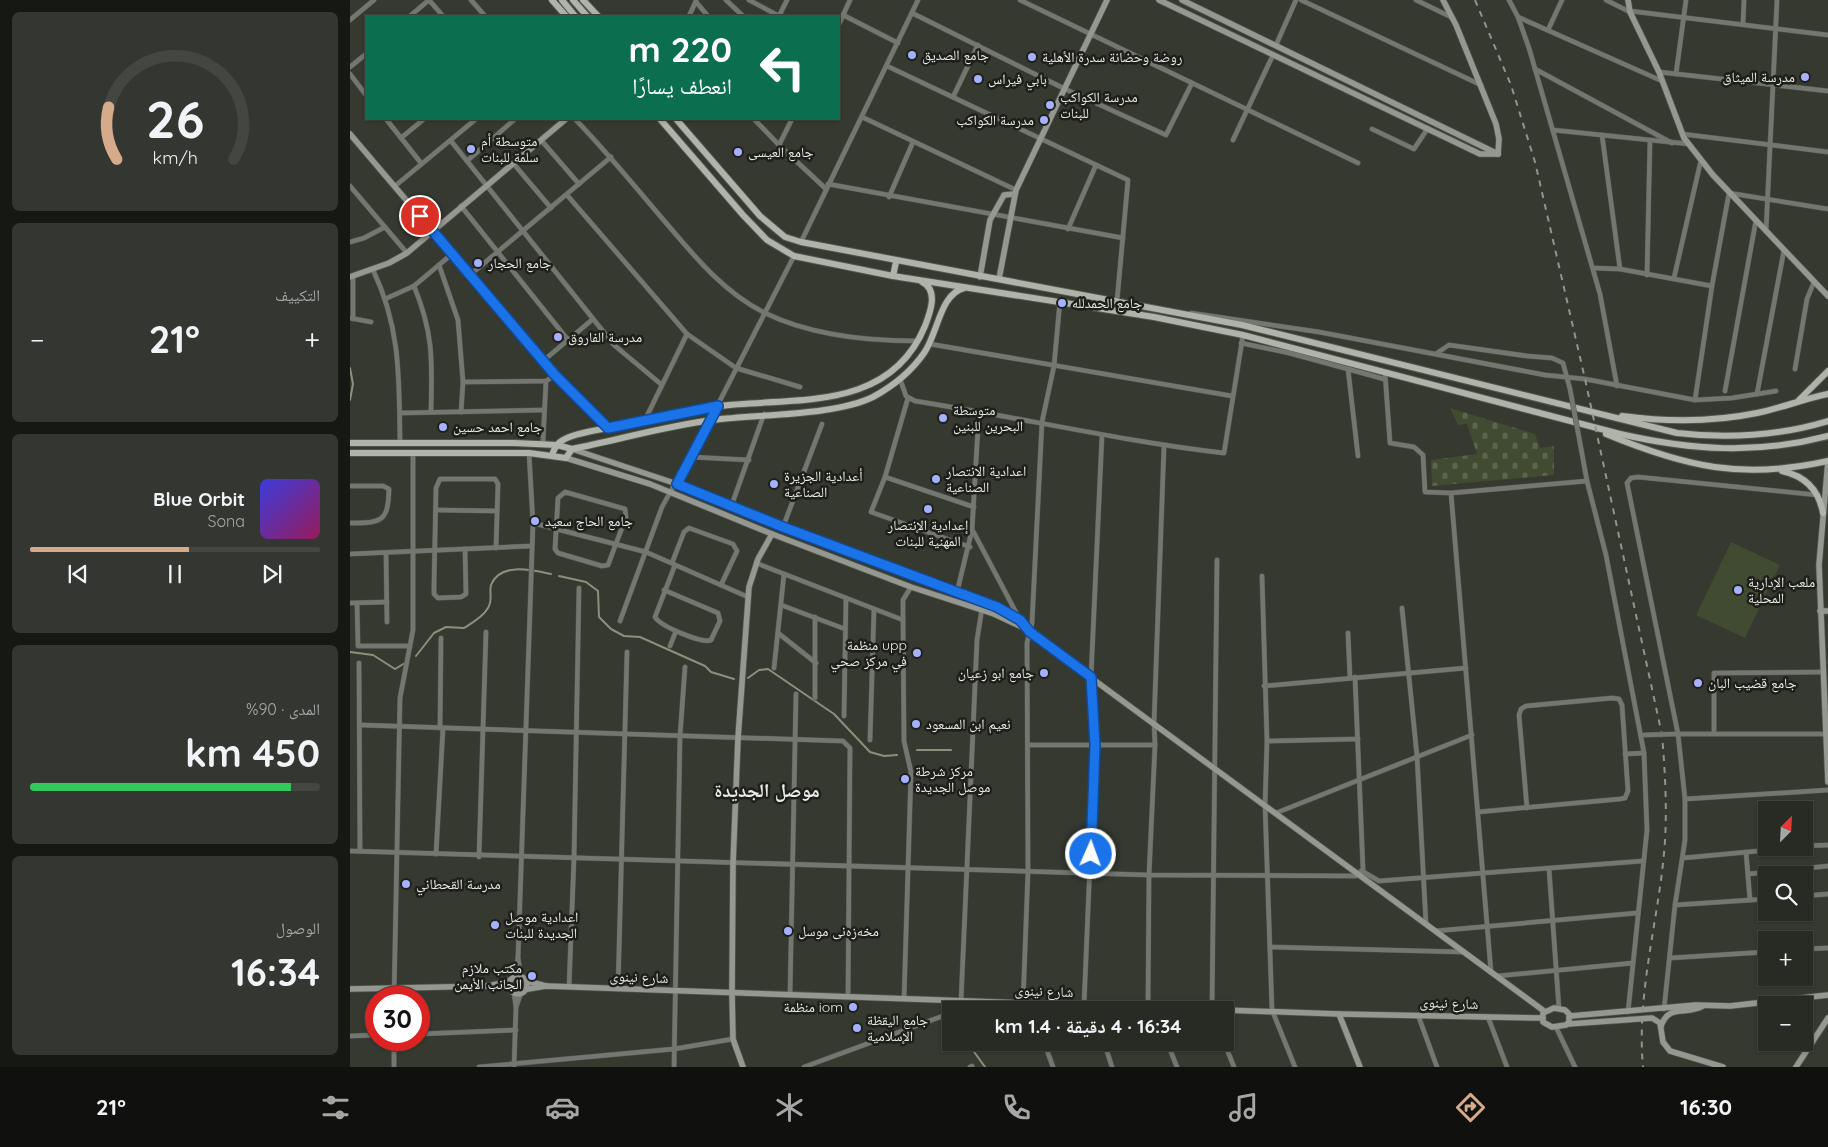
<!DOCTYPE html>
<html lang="ar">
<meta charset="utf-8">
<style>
body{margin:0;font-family:Quicksand,"Noto Naskh Arabic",sans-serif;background:#343731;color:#f1f3f6;direction:rtl;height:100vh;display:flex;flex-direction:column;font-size:19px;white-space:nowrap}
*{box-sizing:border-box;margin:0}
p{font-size:16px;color:#a5a7a6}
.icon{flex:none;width:28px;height:28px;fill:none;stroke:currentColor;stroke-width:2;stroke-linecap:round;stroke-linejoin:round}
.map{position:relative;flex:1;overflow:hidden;direction:ltr}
.sheet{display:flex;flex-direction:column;gap:12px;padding:12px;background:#161814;width:350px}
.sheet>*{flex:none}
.top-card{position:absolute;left:15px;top:15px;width:475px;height:105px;border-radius:0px;box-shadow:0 1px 4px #0004,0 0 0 1px #444741;direction:rtl;background:#0b6e4f;color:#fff;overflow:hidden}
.needle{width:32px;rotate:24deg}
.controls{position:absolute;left:1408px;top:801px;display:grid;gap:10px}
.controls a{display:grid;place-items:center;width:55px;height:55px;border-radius:0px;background:#282b24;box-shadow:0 1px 4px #0004,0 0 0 1px #444741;font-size:25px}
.speed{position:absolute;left:15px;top:986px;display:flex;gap:10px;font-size:25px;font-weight:700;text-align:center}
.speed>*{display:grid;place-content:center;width:65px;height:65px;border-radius:50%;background:#282b24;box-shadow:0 1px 4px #0004,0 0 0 1px #444741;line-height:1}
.speed .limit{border:8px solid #d22;background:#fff;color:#111}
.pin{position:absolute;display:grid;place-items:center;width:42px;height:42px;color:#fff;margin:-21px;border:2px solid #fff;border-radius:50%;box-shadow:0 1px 5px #0007}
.me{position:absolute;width:55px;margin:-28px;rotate:2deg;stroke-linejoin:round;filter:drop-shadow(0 0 4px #0008)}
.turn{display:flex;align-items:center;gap:18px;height:105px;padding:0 25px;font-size:22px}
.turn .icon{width:65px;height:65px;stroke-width:2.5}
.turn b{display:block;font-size:35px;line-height:42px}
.big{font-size:38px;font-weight:700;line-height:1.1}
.sheet .card{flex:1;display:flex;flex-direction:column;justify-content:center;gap:8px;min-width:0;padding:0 18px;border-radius:8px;background:#343731}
.sheet .dial{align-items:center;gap:0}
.dial svg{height:130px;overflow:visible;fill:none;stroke:#444741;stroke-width:7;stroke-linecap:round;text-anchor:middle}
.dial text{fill:#f1f3f6;stroke:none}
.song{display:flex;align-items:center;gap:15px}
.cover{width:60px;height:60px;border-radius:8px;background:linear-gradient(135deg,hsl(240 70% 55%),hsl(330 70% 35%))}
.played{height:5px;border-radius:2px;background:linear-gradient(90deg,#d6ab8b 55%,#444741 55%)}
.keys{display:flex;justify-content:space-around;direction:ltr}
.heat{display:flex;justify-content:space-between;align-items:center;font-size:28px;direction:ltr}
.charge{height:8px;border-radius:4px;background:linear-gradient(90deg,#34c759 90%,#444741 0)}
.trip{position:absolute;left:592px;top:1001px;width:292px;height:50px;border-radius:0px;background:#282b24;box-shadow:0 1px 4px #0004,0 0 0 1px #444741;font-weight:700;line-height:50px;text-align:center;direction:rtl}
.tabs{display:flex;height:80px;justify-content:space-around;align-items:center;background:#10110e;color:#a5a7a6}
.tabs .icon{width:35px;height:35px}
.tabs .current{color:#d6ab8b}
.tabs b{font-size:22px;color:#f1f3f6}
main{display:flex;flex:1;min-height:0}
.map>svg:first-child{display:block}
</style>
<main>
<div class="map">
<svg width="1478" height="1067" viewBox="0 0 1478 1067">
<defs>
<pattern id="cemetery-stones" width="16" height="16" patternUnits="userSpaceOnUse" patternTransform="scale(1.25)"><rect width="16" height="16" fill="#404b31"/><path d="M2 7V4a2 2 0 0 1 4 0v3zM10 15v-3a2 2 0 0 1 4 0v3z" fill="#5c654f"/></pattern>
</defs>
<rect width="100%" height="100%" fill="#353930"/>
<path fill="url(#cemetery-stones)" d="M1100,408L1185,434L1190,448L1204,446V475L1082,486L1081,460L1127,454L1117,424L1108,425Z"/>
<path fill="#404b31" d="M1381,542L1430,565L1395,638L1346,615Z"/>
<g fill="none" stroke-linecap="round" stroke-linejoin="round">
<g stroke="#88927a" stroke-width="2">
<path d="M0,368L3,384L0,400"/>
<path d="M209,576L236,582L248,591L249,617L261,629L274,636L290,637L355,666L361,672L384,679"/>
<path d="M0,652L23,655L45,669L55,663"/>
<path d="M66,656L84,633L96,627L114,628C122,623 133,617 138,608C143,600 139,593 141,585C150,562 182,570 201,574"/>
<path d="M398,678L409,670L418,669L484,714L520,752L534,756L547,755"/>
<path d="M567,750H601"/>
<path d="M617,1042L635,1067"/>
</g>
<defs>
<g id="street">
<path d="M79,0L93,16"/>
<path d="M121,0L135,16"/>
<path d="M376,0L393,16"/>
<path d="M399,0L429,16"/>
<path d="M670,0L1008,163"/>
<path d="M951,0L1131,85"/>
<path d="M1066,0L1101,17"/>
<path d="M1159,0L1168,17L1179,48L1250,294L1267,386"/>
<path d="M1256,0L1280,12"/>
<path d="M346,2L358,16"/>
<path d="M1280,11L1478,35"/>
<path d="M562,13L715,89L816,135L842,83"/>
<path d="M493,15L548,43"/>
<path d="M60,16L79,0"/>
<path d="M339,16L346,1"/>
<path d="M429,16L437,0"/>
<path d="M1168,17L1312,81"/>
<path d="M0,20L24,0"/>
<path d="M489,24L500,0"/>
<path d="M1393,24L1394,0"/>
<path d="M1198,30L1212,0"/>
<path d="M926,45L946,0"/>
<path d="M537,66L778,180L767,301"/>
<path d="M0,67L16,54"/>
<path d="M1185,69L1322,143"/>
<path d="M1309,72L1478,91"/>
<path d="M0,74L16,95"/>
<path d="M1326,74L1336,0"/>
<path d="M603,97L628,45"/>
<path d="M512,117L666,190"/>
<path d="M36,119L71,163"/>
<path d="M225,119C253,148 279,179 305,210C338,248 369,290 415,313C460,335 517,341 567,341"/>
<path d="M404,119L429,145"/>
<path d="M442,119L429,145L475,188"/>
<path d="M1022,129L1064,149L1078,128"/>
<path d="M1203,130L1339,144"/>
<path d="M1332,134L1478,152"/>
<path d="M1252,135L1270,269"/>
<path d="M51,138L74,119"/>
<path d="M191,140L229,184"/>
<path d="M883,140L923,55"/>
<path d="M101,141L264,345L312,385"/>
<path d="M117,161L165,119"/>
<path d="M163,163L201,208"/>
<path d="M478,184L773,238"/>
<path d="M0,186L57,253"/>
<path d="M45,186L126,119"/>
<path d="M217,195L337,334L386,368L450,387"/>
<path d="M539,197L563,142"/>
<path d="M111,206L218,340"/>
<path d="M718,229L746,165"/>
<path d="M1416,231L1427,0"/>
<path d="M0,242L14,238L35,227"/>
<path d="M451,242L568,0"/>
<path d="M89,265L108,320L113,382L111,412"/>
<path d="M1243,268L1270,269L1362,286"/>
<path d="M23,270C51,328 49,380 50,442"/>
<path d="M120,275L261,157"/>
<path d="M1297,275L1300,140"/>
<path d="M3,276V319"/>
<path d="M1324,278L1351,160"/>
<path d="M64,286C84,335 82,361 81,412"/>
<path d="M35,299L64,286L102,254"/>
<path d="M841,313L969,332L1195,375L1235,379L1345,400L1382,398L1426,391"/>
<path d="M0,318L21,322"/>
<path d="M891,343L939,353L998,369L1008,456"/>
<path d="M580,344L882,396"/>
<path d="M1087,353L1099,345L1177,356L1202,358L1213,363L1220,389"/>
<path d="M193,361L243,319"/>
<path d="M998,369L1034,379"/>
<path d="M1445,369L1457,299L1464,282"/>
<path d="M1035,373L1040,443L1064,447L1073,455L1075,492L1101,493L1237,481"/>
<path d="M550,379L556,396L565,401C668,417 770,441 874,453L893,335"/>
<path d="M113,382L196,381L205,375"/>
<path d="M1375,391L1406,220"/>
<path d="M1407,394L1434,250"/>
<path d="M558,398L535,477L521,512L620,547"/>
<path d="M1345,400L1362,286L1379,193L1478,209"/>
<path d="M50,413L193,410"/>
<path d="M294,422L337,334"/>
<path d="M1228,432L1237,481L1256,555L1294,753L1297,830L1278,1012"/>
<path d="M193,441L196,381"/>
<path d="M341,457L399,460"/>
<path d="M535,477L624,507"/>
<path d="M0,486H33L39,489C38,521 33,523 0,523"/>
<path d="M215,492L275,509L276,517L258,565L252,566L208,553L205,549L208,498Z"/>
<path d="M1101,493L1141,972"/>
<path d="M381,507L414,414"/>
<path d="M86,510L147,511"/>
<path d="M183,523L296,552L398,597"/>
<path d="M433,527L472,424"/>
<path d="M623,531L670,620"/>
<path d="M115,549L116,594L111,597L88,598L84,594V585L86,488L90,479H145L148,484L146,548"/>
<path d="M36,553L37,622"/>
<path d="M0,554L181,546"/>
<path d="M322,563L334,532L339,528L383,544L387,551L371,585"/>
<path d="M406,563L553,620"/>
<path d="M912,576L917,741L915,805L922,1010L945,1067"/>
<path d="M314,590L368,613L370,621L361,640C352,644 310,626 305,617L325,565"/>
<path d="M607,592L622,530L629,411"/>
<path d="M0,603L37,602"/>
<path d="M7,603L8,646H60"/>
<path d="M431,605L495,629"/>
<path d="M1052,608L1067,756L1076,924"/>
<path d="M465,617V698"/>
<path d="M270,621L312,507L360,420L444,256"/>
<path d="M428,633L466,663"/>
<path d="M998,633L1000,678"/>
<path d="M320,646L326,631"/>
<path d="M9,663L10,851"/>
<path d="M424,668L434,574"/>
<path d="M914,686L1116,668"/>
<path d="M494,716L496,598"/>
<path d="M11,725L493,741L500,748L498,997"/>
<path d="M90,728L91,638"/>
<path d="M1364,733V673L1473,672"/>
<path d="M1326,734H1475"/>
<path d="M520,740L524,609"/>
<path d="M917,741L1008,739"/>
<path d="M679,745H805"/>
<path d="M1275,754L1294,753"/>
<path d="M1335,799L1478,790"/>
<path d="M1128,812L1270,799L1275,798L1278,791L1272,705L1269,699L1262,698L1176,706L1171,709L1169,715L1177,808"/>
<path d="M926,813L1122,735"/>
<path d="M1454,846L1478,845"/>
<path d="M0,851L799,875L1006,876L1013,869L1005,677"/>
<path d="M1396,852L1400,900"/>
<path d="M86,854L93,728"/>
<path d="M129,857L136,632"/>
<path d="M1333,858L1442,848"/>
<path d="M1199,869L1209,1009"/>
<path d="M1012,871L1029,881L1293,861"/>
<path d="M1398,874L1478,866"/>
<path d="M1454,896L1478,894"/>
<path d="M1325,905L1416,899"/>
<path d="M1085,931L1287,913"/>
<path d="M920,947L1113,952"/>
<path d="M1454,949L1478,948"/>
<path d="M168,958L171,977"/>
<path d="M1320,958L1416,952"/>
<path d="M1147,976L1283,963"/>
<path d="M164,978L168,958L183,523L179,453"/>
<path d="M219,987L224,858L229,588"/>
<path d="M268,989L277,652"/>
<path d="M164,993L166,1007L164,1067"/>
<path d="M440,995L446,694"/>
<path d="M44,998L50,698L63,630V453"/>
<path d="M554,999L561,772L554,741L553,620V600L561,587"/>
<path d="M673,1003L678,871L677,643L682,623L692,422L704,366L710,301"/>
<path d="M734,1005L745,745L741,677L752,435"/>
<path d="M798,1006L799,875L805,745L804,723L814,446"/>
<path d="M166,1007L171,993"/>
<path d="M1314,1009L1325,905L1335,840V799L1328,734L1277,483L1281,478L1288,477L1467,495"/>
<path d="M605,1010L611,1001L627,640L633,602"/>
<path d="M862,1010L867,560"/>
<path d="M1068,1015L1087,1067"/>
<path d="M1138,1017L1157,1067"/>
<path d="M1206,1027L1225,1067"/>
<path d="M69,1034L166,1030"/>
<path d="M0,1036L26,1035"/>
<path d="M44,1040V1067"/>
<path d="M694,1042L703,1067"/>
<path d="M754,1042L762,1067"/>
<path d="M817,1042L827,1067"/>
<path d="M874,1042L884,1067"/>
<path d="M129,1067L324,1049L383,1039"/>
<path d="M324,1067L330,736L335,667"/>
<path d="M454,1067L601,1013"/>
<path d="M620,1067L622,1066"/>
</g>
<g id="secondary">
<path d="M809,0L1130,154H1148"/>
<path d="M832,0L1148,154"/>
<path d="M1093,0L1106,25L1146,124L1149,139L1148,154"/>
<path d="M1278,0L1280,12L1309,72L1334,138L1363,175L1478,296"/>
<path d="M0,134L205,375L258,428"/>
<path d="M0,277L39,263L57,253L216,119"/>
<path d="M630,277L640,220L654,195L664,194"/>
<path d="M649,279L666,190L757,0"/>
<path d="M222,449L327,484L433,527L640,605L670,620L678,628"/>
<path d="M216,458L300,484L422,534L561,587L644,614L672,627L1194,1011"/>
<path d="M1478,461L1469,565L1478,782"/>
<path d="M1470,611H1478"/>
<circle cx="168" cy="985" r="9"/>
<path d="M177,981L196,986"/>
<path d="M139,986L159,981"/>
<path d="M0,989L139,986L158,988"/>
<path d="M178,989L196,986L989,1014L1192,1018"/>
<path d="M1204,1008L1215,1010L1219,1014V1022L1216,1025L1202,1027L1193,1022V1013Z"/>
<path d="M989,1014L1010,1067"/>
<path d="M1220,1016L1346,1005L1380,1006L1478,995"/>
<path d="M1218,1024L1302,1018L1310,1023L1313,1042L1320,1051L1373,1067"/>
<path d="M1311,1026C1319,1003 1336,1016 1353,1006"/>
<path d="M393,1067L383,1039L382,993L383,864L388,738L399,587L408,559L422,534"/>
<path d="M1446,1067L1478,1018"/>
</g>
<g id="primary">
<path d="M202,0L216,16"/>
<path d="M212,0L225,16"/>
<path d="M223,0L237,16"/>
<path d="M233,0L248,16"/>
<path d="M310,119L393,215L417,240L444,256L543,276L804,317L893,335L1270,434C1341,450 1406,455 1478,436"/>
<path d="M326,119L410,216L435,237L451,242L892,325L1327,433C1378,439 1428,436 1478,421"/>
<path d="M543,276L546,262"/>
<path d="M1449,400L1478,371"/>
<path d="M1272,416C1317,422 1363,422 1407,413C1431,408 1454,399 1478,394"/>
<path d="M1256,434C1336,467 1392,480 1478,461"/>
<path d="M0,443H164L207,445L222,449"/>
<path d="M0,453H179L216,458L222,449C268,440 315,426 363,420C408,414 484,416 523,397C543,386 561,372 574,353C588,333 590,294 614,288"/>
<path d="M202,455C204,449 207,443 213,440C227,431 275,426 294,422C319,417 344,409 369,406C444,397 539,413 575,326C580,313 589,290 572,282"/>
<path d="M1432,471C1455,476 1469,490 1473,513"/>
</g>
</defs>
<use href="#street" stroke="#52554d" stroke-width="5.5"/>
<use href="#secondary" stroke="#52554d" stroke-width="7"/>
<use href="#primary" stroke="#52554d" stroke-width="8"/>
<use href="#street" stroke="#747671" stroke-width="4.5"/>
<use href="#secondary" stroke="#959891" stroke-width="5.5"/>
<use href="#primary" stroke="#afb3a9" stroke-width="6"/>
<path stroke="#91948d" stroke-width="2" stroke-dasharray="6 6" stroke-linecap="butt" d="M1125,0L1161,85L1185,162L1235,379L1312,735C1315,770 1317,806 1315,841C1310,916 1286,991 1293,1067"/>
<defs>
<g id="street-bridge">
<path d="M1220,389L1228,432"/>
<path d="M1294,735L1326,734"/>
</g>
</defs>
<use href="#street-bridge" stroke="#52554d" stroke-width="5.5" stroke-linecap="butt"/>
<use href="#street-bridge" stroke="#747671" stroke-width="4.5"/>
</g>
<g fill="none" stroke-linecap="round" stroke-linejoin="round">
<defs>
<path id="route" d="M70,216L205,375L258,428L368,406L327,484L433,527L647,607L670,620L680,632L741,677L745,745L741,854"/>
</defs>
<use href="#route" stroke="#114b97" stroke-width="12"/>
<use href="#route" stroke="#1a73e8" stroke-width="9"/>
</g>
<g fill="#a5b1fc" stroke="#1e1f1b" stroke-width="2">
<circle cx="562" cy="55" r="5"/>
<circle cx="682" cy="57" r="5"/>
<circle cx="1455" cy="77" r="5"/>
<circle cx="628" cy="79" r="5"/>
<circle cx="700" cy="105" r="5"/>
<circle cx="694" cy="120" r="5"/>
<circle cx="121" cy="149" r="5"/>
<circle cx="388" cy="152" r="5"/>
<circle cx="128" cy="263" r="5"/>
<circle cx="712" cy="303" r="5"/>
<circle cx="208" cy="337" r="5"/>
<circle cx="593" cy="418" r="5"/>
<circle cx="93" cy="427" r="5"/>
<circle cx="586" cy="479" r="5"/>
<circle cx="424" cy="484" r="5"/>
<circle cx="578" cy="509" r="5"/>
<circle cx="185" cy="521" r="5"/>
<circle cx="1388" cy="590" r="5"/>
<circle cx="567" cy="653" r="5"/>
<circle cx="694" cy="673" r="5"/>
<circle cx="1348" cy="683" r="5"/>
<circle cx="566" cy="724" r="5"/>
<circle cx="555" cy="779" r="5"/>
<circle cx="56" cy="884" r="5"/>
<circle cx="145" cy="925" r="5"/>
<circle cx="438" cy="931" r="5"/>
<circle cx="182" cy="976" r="5"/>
<circle cx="503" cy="1007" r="5"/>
<circle cx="507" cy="1028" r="5"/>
</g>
<g text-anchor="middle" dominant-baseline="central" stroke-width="5" stroke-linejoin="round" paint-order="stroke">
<g font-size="14" fill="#e9ebe5" stroke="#1e1f1b" text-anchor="start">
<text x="572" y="55">جامع الصديق</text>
<text x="692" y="57">روضة وحضانة سدرة الأهلية</text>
<text x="1445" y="77" text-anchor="end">مدرسة الميثاق</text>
<text x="638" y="79">بابي فيراس</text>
<text x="710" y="97">مدرسة الكواكب<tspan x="710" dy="16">للبنات</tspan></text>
<text x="684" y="120" text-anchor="end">مدرسة الكواكب</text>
<text x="131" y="141">متوسطة أم<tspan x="131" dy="16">سلمة للبنات</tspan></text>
<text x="398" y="152">جامع العيسى</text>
<text x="138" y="263">جامع الحجار</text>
<text x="722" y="303">جامع الحمدلله</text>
<text x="218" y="337">مدرسة الفاروق</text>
<text x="603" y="410">متوسطة<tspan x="603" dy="16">البحرين للبنين</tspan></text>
<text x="103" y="427">جامع احمد حسين</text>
<text x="596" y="471">اعدادية الانتصار<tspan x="596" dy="16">الصناعية</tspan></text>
<text x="434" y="476">أعدادية الجزيرة<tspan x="434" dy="16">الصناعية</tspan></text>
<text x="195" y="521">جامع الحاج سعيد</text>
<text x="578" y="525" text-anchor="middle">إعدادية الإنتصار<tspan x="578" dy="16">المهنية للبنات</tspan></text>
<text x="1398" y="582">ملعب الإدارية<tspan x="1398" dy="16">المحلية</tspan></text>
<text x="557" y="645" text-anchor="end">منظمة upp<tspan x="557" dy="16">في مركز صحي</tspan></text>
<text x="684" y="673" text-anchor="end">جامع ابو زعیان</text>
<text x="1358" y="683">جامع قضيب البان</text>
<text x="576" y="724">نعيم ابن المسعود</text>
<text x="565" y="771">مركز شرطة<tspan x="565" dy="16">موصل الجديدة</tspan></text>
<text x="66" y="884">مدرسة القحطاني</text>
<text x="155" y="917">اعدادية موصل<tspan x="155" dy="16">الجديدة للبنات</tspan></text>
<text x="448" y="931">مخەزەنی موسل</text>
<text x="172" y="968" text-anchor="end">مكتب ملازم<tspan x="172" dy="16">الجانب الأيمن</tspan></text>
<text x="493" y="1007" text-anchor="end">منظمة iom</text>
<text x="517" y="1020">جامع اليقظة<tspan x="517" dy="16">الإسلامية</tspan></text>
</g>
<g font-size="14" fill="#e9ebe5" stroke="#1e1f1b">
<text transform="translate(289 977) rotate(2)">شارع نينوى</text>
<text transform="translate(694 991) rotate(2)">شارع نينوى</text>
<text transform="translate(1099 1003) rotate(2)">شارع نينوى</text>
</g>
<g font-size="19" font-weight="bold" fill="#e9ebe5" stroke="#1e1f1b">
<text x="417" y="790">موصل الجديدة</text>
</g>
</g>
</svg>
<div class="controls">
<a><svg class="needle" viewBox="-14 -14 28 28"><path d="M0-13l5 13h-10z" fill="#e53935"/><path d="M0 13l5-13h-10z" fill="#a5a7a6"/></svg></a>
<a><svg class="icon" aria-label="search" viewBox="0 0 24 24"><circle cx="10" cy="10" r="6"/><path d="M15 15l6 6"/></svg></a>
<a>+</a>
<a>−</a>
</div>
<div class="speed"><div class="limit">30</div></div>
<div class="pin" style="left:70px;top:216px;background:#d93025"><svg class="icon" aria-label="arrive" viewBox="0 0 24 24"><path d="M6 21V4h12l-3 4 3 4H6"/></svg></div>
<svg class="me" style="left:741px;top:854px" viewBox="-20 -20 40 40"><circle r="17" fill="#1a73e8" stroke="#fff" stroke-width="3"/><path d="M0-11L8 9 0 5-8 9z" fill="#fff"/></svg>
<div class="trip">16:34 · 4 دقيقة · 1.4 km</div>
<div class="top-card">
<div class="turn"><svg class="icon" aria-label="left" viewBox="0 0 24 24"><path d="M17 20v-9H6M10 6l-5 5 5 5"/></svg><div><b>220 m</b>انعطف يسارًا</div></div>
</div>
</div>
<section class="sheet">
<div class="card dial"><svg viewBox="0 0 100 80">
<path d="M14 69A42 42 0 1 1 86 69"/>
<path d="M14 69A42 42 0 0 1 9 37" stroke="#d6ab8b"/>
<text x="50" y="56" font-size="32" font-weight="700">26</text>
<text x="50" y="72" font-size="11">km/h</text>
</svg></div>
<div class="card"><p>التكييف</p>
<div class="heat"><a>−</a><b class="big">21°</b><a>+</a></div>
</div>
<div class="card">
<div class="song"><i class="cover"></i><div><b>Blue Orbit</b><p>Sona</p></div></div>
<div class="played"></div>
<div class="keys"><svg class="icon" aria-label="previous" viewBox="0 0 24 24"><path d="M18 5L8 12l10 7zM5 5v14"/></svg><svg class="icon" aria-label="pause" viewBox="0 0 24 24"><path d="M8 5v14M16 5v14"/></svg><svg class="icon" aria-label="next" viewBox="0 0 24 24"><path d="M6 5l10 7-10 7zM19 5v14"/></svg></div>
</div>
<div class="card"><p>المدى · 90%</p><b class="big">450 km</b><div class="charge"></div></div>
<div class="card"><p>الوصول</p><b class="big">16:34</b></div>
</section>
</main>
<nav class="tabs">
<b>16:30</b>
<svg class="icon current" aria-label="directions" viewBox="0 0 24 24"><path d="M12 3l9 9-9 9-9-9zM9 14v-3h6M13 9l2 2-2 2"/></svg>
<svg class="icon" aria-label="music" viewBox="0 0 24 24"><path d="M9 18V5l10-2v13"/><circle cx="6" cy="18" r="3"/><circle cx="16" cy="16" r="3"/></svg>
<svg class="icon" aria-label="phone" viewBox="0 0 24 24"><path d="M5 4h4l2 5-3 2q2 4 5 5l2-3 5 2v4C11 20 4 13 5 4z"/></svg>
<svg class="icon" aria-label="climate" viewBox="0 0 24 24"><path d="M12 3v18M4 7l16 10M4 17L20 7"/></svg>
<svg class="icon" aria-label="car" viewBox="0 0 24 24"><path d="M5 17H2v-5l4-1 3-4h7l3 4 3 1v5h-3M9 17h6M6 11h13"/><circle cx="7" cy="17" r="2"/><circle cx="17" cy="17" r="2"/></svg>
<svg class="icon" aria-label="filters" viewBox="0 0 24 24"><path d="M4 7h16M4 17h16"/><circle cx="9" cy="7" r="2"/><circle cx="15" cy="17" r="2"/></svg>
<b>21°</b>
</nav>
